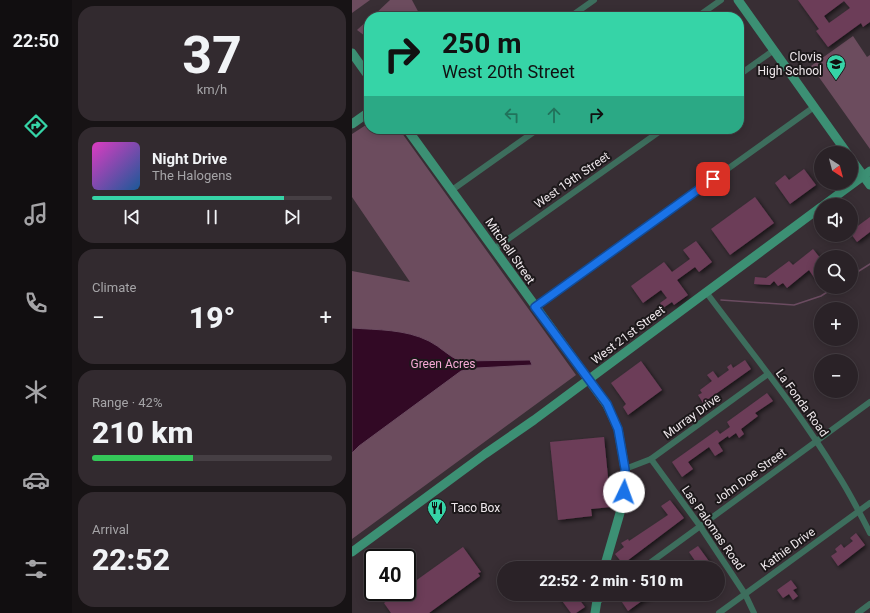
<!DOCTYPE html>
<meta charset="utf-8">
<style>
body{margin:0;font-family:Roboto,sans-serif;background:#322a2f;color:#f1f3f6;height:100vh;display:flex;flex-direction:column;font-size:15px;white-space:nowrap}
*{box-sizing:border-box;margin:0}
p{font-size:13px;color:#a5a4a7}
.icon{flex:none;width:22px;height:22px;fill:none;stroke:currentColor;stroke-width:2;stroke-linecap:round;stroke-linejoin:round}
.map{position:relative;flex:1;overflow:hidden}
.panel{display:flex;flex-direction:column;gap:6px;padding:6px;background:#171315;width:280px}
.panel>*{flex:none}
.banner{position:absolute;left:12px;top:12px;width:380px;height:122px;border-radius:16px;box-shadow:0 2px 10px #0003,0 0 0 1px #463f44;background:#36d4a7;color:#111;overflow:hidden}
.needle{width:26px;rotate:144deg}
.tools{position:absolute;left:462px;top:146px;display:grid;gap:8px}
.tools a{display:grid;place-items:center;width:44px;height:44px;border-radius:50%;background:#2a2227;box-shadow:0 2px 10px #0003,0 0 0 1px #463f44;font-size:20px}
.speed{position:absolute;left:12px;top:549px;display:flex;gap:8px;font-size:20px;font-weight:700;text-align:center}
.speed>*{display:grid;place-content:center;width:52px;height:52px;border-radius:50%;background:#2a2227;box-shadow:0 2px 10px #0003,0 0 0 1px #463f44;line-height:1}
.speed .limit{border:2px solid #111;border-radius:6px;background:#fff;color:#111}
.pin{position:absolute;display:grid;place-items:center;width:34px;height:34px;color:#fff;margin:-17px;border-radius:8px;box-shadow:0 2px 6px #0006}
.me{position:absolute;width:44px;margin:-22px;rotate:3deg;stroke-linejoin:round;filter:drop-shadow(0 0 3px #0008)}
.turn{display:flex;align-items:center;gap:14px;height:84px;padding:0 12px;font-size:18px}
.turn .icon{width:52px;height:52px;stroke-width:2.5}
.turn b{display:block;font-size:28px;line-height:34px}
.lanes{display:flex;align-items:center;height:38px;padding:0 12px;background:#0003;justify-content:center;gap:20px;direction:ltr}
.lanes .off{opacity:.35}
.big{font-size:30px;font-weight:800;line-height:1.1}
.panel .card{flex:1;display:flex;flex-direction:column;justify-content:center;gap:6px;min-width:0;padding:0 14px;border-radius:16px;background:#322a2f}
.panel .dial{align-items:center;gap:0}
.dial b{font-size:52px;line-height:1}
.song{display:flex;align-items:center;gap:12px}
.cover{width:48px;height:48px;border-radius:6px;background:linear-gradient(135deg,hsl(310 70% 55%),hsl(210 70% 35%))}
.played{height:4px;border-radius:2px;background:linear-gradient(90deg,#36d4a7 80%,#463f44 80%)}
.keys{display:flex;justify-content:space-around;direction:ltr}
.heat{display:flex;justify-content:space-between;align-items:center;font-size:22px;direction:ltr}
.charge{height:6px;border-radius:3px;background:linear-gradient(90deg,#34c759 42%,#463f44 0)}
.trip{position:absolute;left:145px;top:561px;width:228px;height:40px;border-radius:20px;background:#2a2227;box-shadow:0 2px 10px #0003,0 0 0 1px #463f44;font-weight:800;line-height:40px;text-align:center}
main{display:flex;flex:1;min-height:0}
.tab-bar{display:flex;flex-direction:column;width:72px;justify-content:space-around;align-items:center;background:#110e10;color:#a5a4a7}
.tab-bar .icon{width:28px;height:28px}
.tab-bar .current{color:#36d4a7}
.tab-bar b{font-size:18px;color:#f1f3f6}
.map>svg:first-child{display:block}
</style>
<main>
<nav class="tab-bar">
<b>22:50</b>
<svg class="icon current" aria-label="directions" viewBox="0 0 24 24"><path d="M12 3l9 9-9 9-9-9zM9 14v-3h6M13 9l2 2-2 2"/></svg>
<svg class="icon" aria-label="music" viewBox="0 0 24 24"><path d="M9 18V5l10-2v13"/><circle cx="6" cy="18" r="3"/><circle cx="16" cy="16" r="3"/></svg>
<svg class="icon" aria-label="phone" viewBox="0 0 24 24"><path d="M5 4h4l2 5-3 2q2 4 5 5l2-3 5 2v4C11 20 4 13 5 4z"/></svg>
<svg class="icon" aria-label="climate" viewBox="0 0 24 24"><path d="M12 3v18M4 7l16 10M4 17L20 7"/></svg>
<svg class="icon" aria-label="car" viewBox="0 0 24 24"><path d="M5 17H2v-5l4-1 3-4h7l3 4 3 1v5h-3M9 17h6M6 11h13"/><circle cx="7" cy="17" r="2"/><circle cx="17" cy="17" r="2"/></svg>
<svg class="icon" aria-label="filters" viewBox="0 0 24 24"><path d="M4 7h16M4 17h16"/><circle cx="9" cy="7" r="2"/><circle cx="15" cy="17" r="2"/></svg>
</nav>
<section class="panel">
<div class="card dial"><b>37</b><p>km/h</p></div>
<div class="card">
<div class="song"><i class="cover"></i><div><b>Night Drive</b><p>The Halogens</p></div></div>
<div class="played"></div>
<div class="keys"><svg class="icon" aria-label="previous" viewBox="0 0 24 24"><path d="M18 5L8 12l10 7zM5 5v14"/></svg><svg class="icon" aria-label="pause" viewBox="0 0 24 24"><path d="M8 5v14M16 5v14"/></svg><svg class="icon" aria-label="next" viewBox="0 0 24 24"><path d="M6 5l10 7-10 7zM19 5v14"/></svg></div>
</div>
<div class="card"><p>Climate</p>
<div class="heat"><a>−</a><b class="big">19°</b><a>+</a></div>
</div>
<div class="card"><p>Range · 42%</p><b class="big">210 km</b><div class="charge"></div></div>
<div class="card"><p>Arrival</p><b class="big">22:52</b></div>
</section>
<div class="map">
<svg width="518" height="613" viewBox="0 0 518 613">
<defs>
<filter id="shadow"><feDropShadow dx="2" dy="2" stdDeviation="2" flood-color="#0009"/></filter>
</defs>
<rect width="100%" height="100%" fill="#382e34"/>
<g fill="#6c4c5e">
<path d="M0,0H18L0,13Z"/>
<path d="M38,0H60L69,17H20Z"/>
<path d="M17,19V39L5,30Z"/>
<path d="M501,36L515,57L518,55V149L459,66Z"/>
<path d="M17,123V129H47L224,375L0,539V271L58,282L0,197V134Z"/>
</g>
<path fill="#320925" stroke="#6b4c61" d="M0,328C26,330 53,329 77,341C89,347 96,356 108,361L178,360L180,365L125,368L109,371L7,446L0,453Z"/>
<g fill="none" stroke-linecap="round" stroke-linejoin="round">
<g stroke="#6b4c61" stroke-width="1.5">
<path d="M499,276L518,264"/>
<path d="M369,300L442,305L469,296L483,287"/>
</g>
</g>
<g fill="#6c3d59" fill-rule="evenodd" filter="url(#shadow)">
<path d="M446,0H518V22L511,27L509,23L476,47L464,31L467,29ZM492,1L498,8L477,23L472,16Z"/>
<path d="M452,169L464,185L438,204L423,183L433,175L437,180Z"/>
<path d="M403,197L422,223L378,255L359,229Z"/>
<path d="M518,217V232L505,242L499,234V231Z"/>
<path d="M344,241L360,262L347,272L343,267L325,280L336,295L322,305L320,302L311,308L308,303L315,298L309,290L291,303L279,286L312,262L320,272L338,259L331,250Z"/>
<path d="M461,249L469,259V265L467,266L469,269V274L463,279L457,270L435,288L431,283L426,286L422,281L418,285L402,284L403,277L414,278L437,261L441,265Z"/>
<path d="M393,360L399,369L351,403L346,395L350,393L348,390L360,381L355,375L361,371L366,378L377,370L375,367L379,364L381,368Z"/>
<path d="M289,361L310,390L276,415L271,407L274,404L259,383Z"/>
<path d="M415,393L421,401L403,413L406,416L389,429L392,434L387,438L384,433L377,438L376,436L366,443L371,451L363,456L357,447L336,462L341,469L330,477L320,462L365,430L368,434L378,427L375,422Z"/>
<path d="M252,437L259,507L239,509L240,516L206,520L198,442Z"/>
<path d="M318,500L332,518L271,564L263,554L272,547L269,543L276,539L277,541L316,515L309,506Z"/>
<path d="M504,533L513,545L486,566L479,556L485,552L483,549L489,544L492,548L501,541L498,538Z"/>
<path d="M346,546L359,564L355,568H348L337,552Z"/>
<path d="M111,547L129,572L126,573L128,576L77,613H39L32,603L48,592H55V587Z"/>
<path d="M325,562L329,568H317Z"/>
<path d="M439,580L445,588L441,590L446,596L441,600L437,594L431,598L425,590Z"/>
<path d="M205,594H223L233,607L224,613H219Z"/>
<path d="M281,594H302L295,599L294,598L276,611L270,602Z"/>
</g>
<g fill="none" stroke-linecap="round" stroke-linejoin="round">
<g stroke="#3d6e5d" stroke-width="6">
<path d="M218,17L242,0"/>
<path d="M345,17L369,0"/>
<path d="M387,75L422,50"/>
<path d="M100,190L186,129"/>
<path d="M142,249L311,129"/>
<path d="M354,292C398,351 446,409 484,472C497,491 507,512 518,533"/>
<path d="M183,307L462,107"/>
<path d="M299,459L348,526L393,594L402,613"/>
<path d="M273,469L299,459L416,374"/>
<path d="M291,568L518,402"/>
<path d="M244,603L256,594"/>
<path d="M367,613L518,503"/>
<path d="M506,613L518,604"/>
</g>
<g stroke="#3c9074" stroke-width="9">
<path d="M386,0L495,153"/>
<path d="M0,53L17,77"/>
<path d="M0,124L17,112"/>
<path d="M55,129L255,405L266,429L273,469L272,492L268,513L252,568"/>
<path d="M499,159L518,185"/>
<path d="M472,205L518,171"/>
<path d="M0,552L133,454L182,420L469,207"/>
<path d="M243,613L246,594"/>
</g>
</g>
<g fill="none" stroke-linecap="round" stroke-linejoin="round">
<defs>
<path id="route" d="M272,492L273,469L266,429L255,404L183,307L361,179"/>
</defs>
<use href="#route" stroke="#114b97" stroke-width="10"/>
<use href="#route" stroke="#1a73e8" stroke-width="7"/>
</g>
<defs>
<symbol id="school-pin" viewBox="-11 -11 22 30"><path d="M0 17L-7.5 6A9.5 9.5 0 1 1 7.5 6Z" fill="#36d4a7" stroke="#1c181a"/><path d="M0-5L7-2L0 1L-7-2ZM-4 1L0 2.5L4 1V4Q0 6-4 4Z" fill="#111"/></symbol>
<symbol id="restaurant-pin" viewBox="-11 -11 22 30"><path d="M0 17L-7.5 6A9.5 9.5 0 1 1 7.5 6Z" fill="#36d4a7" stroke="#1c181a"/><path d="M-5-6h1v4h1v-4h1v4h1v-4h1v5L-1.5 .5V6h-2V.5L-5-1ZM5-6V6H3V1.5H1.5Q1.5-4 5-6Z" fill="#111"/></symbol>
</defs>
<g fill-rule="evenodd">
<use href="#school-pin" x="473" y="53" width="22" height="30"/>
<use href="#restaurant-pin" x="74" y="497" width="22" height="30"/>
</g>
<g text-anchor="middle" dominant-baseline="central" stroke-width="4" stroke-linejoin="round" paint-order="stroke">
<g font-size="12" fill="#efe8ec" stroke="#1c181a" text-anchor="end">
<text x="470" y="57">Clovis<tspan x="470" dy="14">High School</tspan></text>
<text x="99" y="508" text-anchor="start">Taco Box</text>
</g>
<g font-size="12" fill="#efe8ec" stroke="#1c181a">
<text transform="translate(220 180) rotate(-35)">West 19th Street</text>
<text transform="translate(158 251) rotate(55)">Mitchell Street</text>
<text transform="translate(276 335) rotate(-37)">West 21st Street</text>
<text transform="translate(450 403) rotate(54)">La Fonda Road</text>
<text transform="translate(340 416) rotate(-36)">Murray Drive</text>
<text transform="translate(398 476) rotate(-36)">John Doe Street</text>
<text transform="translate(361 528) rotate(55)">Las Palomas Road</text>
<text transform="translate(436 549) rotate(-36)">Kathie Drive</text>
</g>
<g font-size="12" fill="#f5a9d5" stroke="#1c181a">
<text x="91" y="364">Green Acres</text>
</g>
</g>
</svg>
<div class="tools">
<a><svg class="needle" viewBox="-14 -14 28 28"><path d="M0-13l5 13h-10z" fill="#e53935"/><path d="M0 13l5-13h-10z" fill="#a5a4a7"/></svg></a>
<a><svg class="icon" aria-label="sound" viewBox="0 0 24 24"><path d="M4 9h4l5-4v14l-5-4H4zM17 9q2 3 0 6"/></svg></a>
<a><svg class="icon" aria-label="search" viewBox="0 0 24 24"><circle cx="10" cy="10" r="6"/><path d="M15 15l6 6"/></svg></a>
<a>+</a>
<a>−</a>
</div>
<div class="speed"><div class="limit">40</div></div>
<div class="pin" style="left:361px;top:179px;background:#d93025"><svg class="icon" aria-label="arrive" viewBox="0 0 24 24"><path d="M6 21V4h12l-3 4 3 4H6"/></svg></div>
<svg class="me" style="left:272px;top:492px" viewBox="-20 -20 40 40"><circle r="19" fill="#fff"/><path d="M0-13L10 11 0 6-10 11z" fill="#1a73e8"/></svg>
<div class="trip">22:52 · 2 min · 510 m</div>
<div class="banner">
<div class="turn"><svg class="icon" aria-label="right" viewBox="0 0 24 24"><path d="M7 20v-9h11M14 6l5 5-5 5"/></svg><div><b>250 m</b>West 20th Street</div></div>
<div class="lanes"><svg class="icon off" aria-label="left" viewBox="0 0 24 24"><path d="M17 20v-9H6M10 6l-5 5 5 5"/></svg><svg class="icon off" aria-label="ahead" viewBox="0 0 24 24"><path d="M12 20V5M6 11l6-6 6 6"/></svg><svg class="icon" aria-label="right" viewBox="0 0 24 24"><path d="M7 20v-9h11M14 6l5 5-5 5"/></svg></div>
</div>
</div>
</main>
